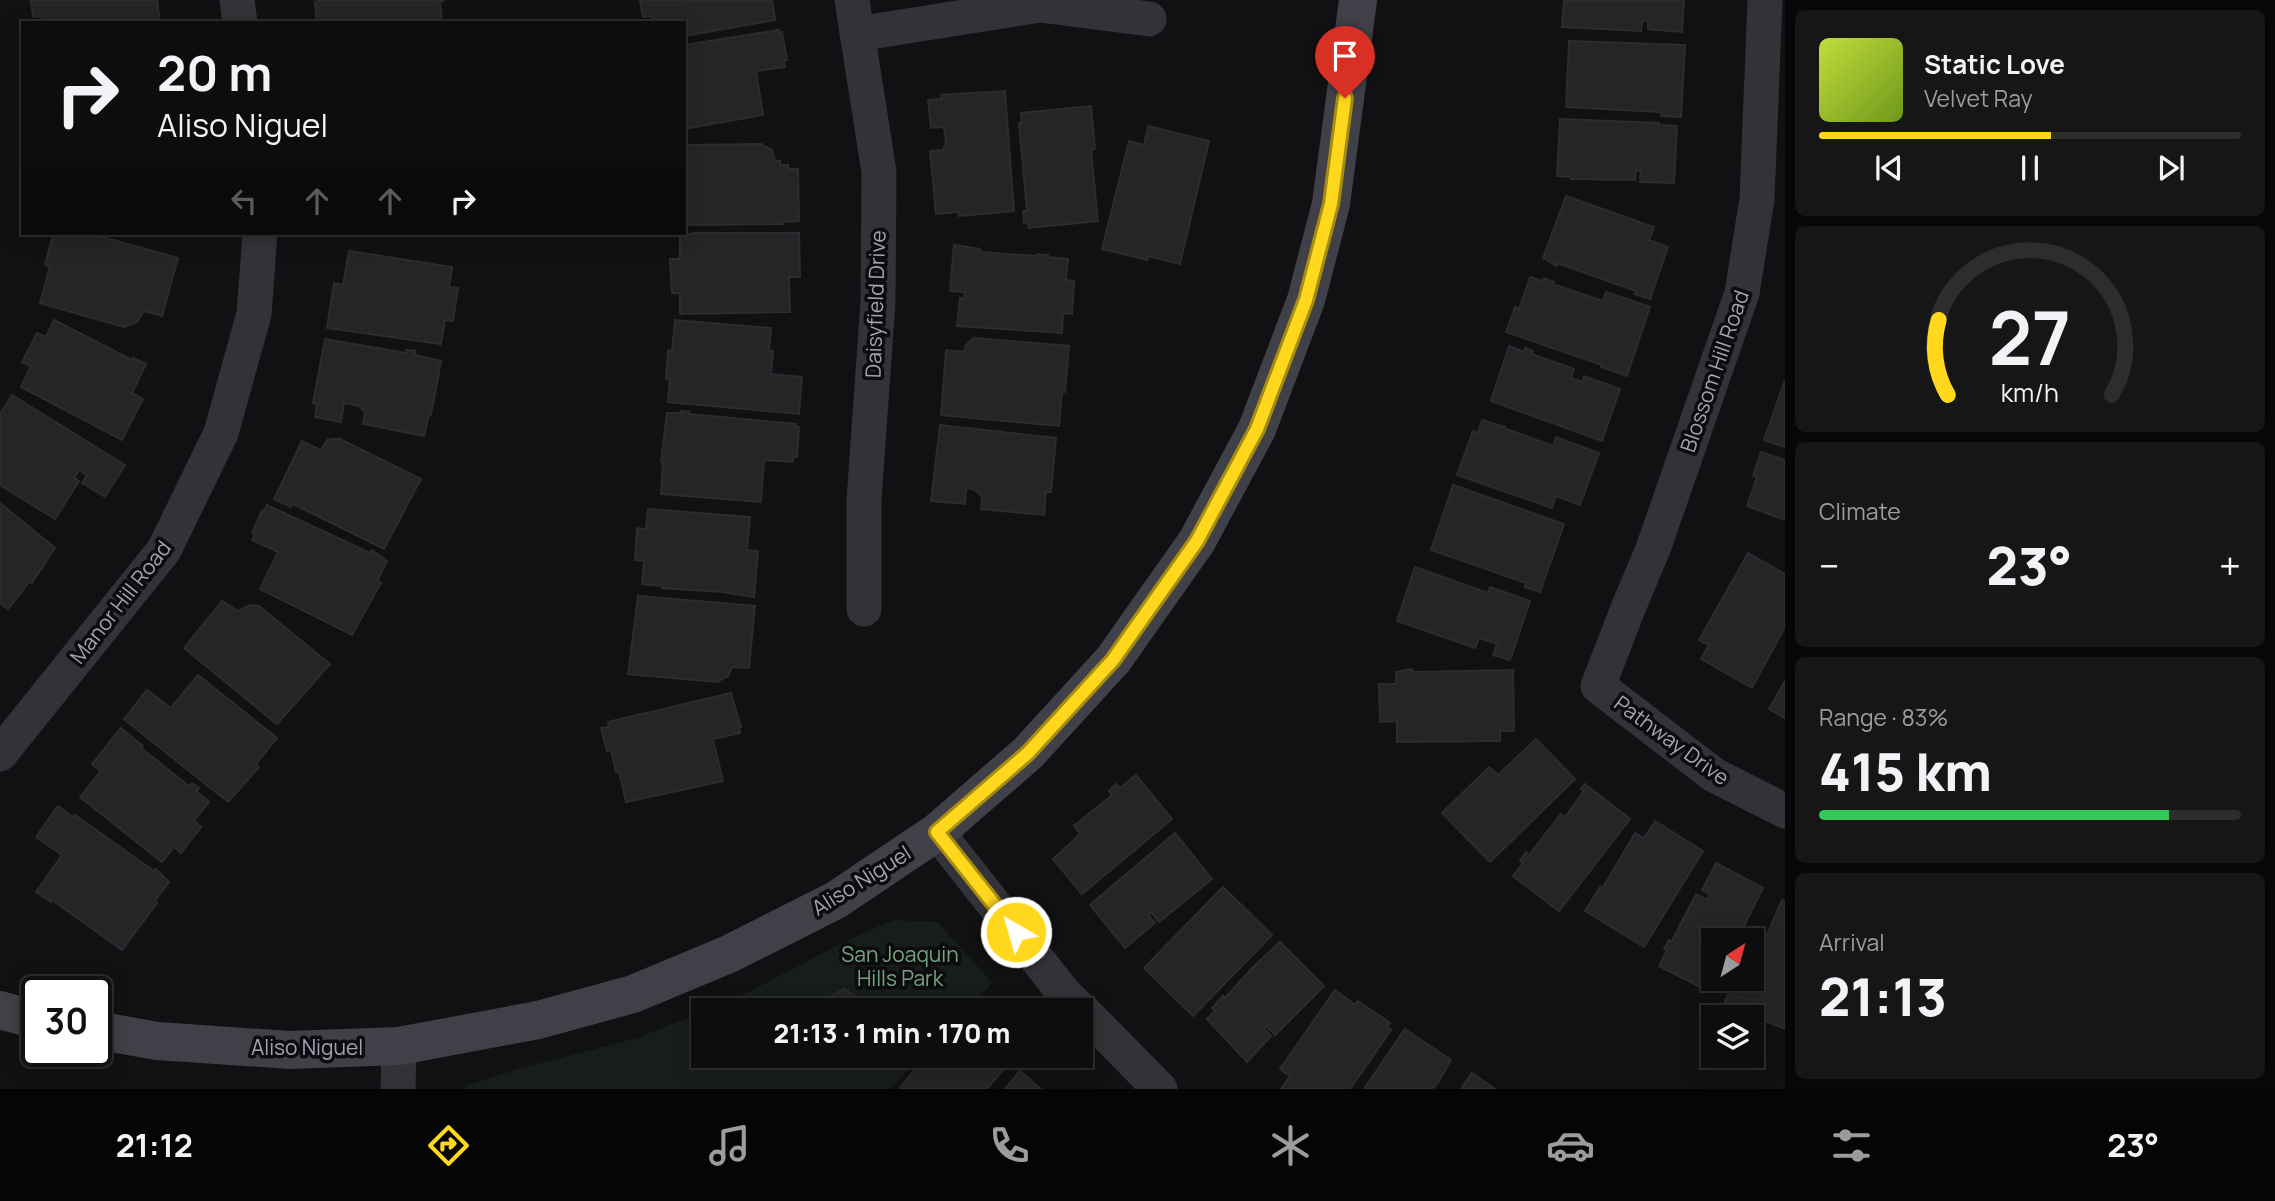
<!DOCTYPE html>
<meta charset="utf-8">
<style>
body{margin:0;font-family:Manrope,sans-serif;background:#161617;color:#f1f3f6;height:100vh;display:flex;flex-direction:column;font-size:26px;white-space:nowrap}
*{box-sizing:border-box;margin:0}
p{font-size:23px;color:#9a9c9e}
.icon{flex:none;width:38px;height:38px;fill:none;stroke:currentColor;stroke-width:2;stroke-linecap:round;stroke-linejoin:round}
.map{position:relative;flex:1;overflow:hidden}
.drawer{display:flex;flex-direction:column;gap:10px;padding:10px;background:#070708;width:490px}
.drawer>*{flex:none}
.hud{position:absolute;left:21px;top:21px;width:665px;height:214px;border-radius:0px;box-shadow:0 4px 18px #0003,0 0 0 2px #2d2d2e;background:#0d0d0e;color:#f1f3f6;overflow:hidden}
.needle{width:46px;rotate:36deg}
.buttons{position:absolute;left:1701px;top:928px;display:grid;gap:14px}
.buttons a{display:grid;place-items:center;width:63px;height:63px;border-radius:0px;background:#0d0d0e;box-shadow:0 4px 18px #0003,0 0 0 2px #2d2d2e;font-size:35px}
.speed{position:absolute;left:21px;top:976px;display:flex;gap:14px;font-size:35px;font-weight:700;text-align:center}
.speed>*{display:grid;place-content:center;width:91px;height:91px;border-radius:50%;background:#0d0d0e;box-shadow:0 4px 18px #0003,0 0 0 2px #2d2d2e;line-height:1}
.speed .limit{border:4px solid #111;border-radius:10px;background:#fff;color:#111}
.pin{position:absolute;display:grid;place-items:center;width:60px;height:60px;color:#fff;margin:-72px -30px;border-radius:50% 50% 50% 0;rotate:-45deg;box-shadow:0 0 7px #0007}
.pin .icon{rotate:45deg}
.me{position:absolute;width:77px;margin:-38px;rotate:322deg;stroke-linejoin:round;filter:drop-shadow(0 0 5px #0008)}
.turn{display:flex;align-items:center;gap:24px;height:147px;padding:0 21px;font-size:32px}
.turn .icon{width:91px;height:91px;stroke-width:2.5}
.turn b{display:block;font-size:49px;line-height:60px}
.lanes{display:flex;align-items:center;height:66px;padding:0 21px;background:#0003;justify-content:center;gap:35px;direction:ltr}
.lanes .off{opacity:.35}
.big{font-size:52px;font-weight:800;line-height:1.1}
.drawer .widget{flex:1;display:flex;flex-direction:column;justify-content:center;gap:10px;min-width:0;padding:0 24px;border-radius:10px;background:#161617}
.drawer .dial{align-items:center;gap:0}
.dial svg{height:182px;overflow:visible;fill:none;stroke:#2d2d2e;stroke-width:7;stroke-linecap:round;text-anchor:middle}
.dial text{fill:#f1f3f6;stroke:none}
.song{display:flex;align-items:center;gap:21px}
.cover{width:84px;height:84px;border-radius:10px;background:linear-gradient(135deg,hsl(70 70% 55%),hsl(80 70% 35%))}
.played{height:7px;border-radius:4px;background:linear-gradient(90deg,#ffd71d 55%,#2d2d2e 55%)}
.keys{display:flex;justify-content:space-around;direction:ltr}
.heat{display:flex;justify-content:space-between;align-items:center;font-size:38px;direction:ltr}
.charge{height:10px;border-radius:5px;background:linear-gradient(90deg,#34c759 83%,#2d2d2e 0)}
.trip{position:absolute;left:691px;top:998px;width:402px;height:70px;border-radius:0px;background:#0d0d0e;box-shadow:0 4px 18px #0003,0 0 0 2px #2d2d2e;font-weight:800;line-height:70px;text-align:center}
.tab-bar{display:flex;height:112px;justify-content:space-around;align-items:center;background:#050506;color:#9a9c9e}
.tab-bar .icon{width:49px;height:49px}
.tab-bar .selected{color:#ffd71d}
.tab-bar b{font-size:32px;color:#f1f3f6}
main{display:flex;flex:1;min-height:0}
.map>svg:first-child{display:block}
</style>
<main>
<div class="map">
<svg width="1785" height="1089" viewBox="0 0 1785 1089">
<rect width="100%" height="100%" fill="#111113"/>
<g fill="#171e19">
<path d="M894,920L938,922L992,983L966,1010H708C772,984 829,945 894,920Z"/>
<path d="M703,1012L704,1055H922L890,1089H463L467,1085L519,1069L637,1038Z"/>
</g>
<g fill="#252427" stroke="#2c2b2f" stroke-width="2">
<path d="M31,0H157L160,23H42L41,16L33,17Z"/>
<path d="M322,0H444L440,2L442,23H317L315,2Z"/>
<path d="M640,0H772L775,20L684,36V23H653L651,16L643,17Z"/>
<path d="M1564,0H1684L1682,32L1648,29V21H1642L1641,31L1562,27Z"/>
<path d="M779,30V33L782,32L787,60H784L785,67L756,71L763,115L684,129V45Z"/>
<path d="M1569,41L1685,45L1681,117L1661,116V112L1566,107Z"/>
<path d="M1005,91L1014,211L959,216V212L936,214L930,151L943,150L946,142L944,127L931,128L928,100L942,99L941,95Z"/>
<path d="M1091,106L1095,149L1091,150L1098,221L1029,228L1028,222L1024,223L1023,211H1027L1019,123H1022L1021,113Z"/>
<path d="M1560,119L1659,123V125L1677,126L1674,183L1640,182L1641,170L1636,171L1635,180L1571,179V177L1557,176Z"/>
<path d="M1148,126L1209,141L1180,264L1148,256L1147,260L1102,249L1129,141L1144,145Z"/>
<path d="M761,144L772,150L775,161H780V165H788V169H798L799,221L783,222V224L684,225V145Z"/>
<path d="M1566,196L1654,227L1649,240L1668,247L1650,299L1635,294L1636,291L1557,263V266L1543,258Z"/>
<path d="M59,233H88L178,258L162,316L144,311L137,322L124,327L40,303L50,267L45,265L53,235L58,237Z"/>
<path d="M696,233H799L800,277H789L790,312L680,314V293H672L670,259H680V235Z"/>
<path d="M954,245L980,249L981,252L1037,256V254L1048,255L1047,257L1068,259L1066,280L1074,281L1072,314L1063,313L1062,333L957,326L960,298L964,299L965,292L950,291Z"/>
<path d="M349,251L452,267L449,287L458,288L453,321L445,320L441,344L327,328L334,283L343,285Z"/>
<path d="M1530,277L1543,281L1544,278L1554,282L1553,284L1603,301L1606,292L1650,307L1627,376L1601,367L1602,365L1506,332L1515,307L1519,309Z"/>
<path d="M54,320L132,360L133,358L146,364L132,393L143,399L122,440L21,387L31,366L22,362L37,333L46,337Z"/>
<path d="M675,320L771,328L769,351H773L771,374L802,377L799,414L668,402L670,379H666L668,350L672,351Z"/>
<path d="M974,338L1069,346L1065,392H1062L1059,426L941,415L946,350L964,352L966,345Z"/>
<path d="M325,339L406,353V350L415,351V355L441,361L431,415L429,414L424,436L363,424L365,412L359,406L344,403L341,422L315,417L317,404L313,403Z"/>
<path d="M1509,346L1524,352L1525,348L1533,351L1532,354L1574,369L1571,378L1582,382L1584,376L1620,389L1602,441L1491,401Z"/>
<path d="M1785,380V447L1764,440Z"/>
<path d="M12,395L125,465L105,497L82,483L87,475L79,470L74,478L79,481L55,519L0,485V414Z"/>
<path d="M681,411L689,412V414L796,424L795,427H799L797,457H793V462L764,460L761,502L661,494L663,462H661L667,413H681Z"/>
<path d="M1482,420L1505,427L1504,428L1553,446L1556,437L1599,453L1580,505L1556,496L1552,508L1457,475L1473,431L1478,433Z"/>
<path d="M940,425L1056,438L1051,492H1046L1044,515L981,509L982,496L973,489L966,488L965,504L931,501Z"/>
<path d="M333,439H340L421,479L384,549L293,504L291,507L274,499L302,441L321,450L327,440Z"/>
<path d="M1761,452L1785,460V520L1747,506L1757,477L1753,476Z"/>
<path d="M1453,485L1564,524L1540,592L1525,587L1526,583L1431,550Z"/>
<path d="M0,503L55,548L32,583L30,581L8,609L0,603Z"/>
<path d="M267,505L370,553L372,550L387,561L377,581L381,583L352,635L260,589L278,552L252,540L255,534L252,533L262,510L264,511Z"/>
<path d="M648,509L750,517L747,550L758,551L754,597L722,592L662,588V586L642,584L644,561L635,560L637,528L646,529Z"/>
<path d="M1748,553L1785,574V627L1752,688L1701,659L1709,645L1699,640Z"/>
<path d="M1415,567L1488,593L1490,587L1530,601L1510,660L1493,655L1497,644L1479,638L1475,648L1397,621Z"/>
<path d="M638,596L755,606L749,668L732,667L728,676L717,682L628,674Z"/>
<path d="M222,601L238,611L250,605L259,606L330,664L277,724L184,648Z"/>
<path d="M1412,669L1413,672L1513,670L1514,731H1500V741L1397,742V721L1380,722L1379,684H1396V672Z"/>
<path d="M198,675L277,738L256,764L259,767L228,802L124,719L147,690L171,708Z"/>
<path d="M1785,681V718L1769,709Z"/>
<path d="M731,693L741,727H739L740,733L713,739L723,781L626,802L619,771L616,772L611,750L607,751L601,728L609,727L608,722Z"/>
<path d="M121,728L143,746L141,748L189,786L192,783L199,788L196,791L209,802L194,821L201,827L181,853L174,847L162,862L80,797L101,771L92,764Z"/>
<path d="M1536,739L1575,779L1490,862L1442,813L1489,767L1498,775Z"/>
<path d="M1136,775L1172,819L1082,894L1053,859L1078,836L1080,833L1074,826L1112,795L1109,791L1116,784L1120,788Z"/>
<path d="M1585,784L1630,819L1559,911L1513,876L1523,863L1520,861L1526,852L1529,855L1561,814L1565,817L1584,791L1581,789Z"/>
<path d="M58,806L73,817L75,815L154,871L156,869L169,882L155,901L157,903L122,950L52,900L51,902L36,892L62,855L36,837Z"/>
<path d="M1655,821L1703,851L1644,947L1585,911L1600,887L1602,889L1635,833L1644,838Z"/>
<path d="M1175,833L1212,879L1159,922L1151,912L1148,915L1155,923L1125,948L1090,905Z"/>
<path d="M1716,863L1763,888L1737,940H1713V978H1717L1710,992L1659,966L1667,950L1664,949L1669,940L1672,941L1696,894L1707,900L1710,894L1702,890Z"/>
<path d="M1223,887L1272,935L1193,1016L1144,968Z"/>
<path d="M1782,900L1785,901V1029L1724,1004L1735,978H1752L1751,940L1755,930L1767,935Z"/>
<path d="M1280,942L1324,986L1275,1035L1266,1026L1264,1029L1271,1036L1247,1062L1207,1019L1215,1011L1212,1008L1223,996L1225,998L1253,967Z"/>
<path d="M844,989L869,1004V1010H808Z"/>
<path d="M1335,990L1355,1005L1358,1001L1390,1023L1387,1027L1391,1030L1350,1089H1281L1290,1076L1280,1069Z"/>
<path d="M1405,1029L1451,1060L1438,1083L1432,1089H1364Z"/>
<path d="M807,1055H836L821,1064Z"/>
<path d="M927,1055H1013L1014,1056L987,1089H899Z"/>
<path d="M1020,1071L1041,1089H1005Z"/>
<path d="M1472,1073L1495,1089H1461Z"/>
</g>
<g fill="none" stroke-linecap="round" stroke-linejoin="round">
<g stroke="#323238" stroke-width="35">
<path d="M237,0L240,23"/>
<path d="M852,0L879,172L878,301L864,500V609"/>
<path d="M1765,0L1757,199L1742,293L1653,549L1629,606L1598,686L1714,775L1785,811"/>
<path d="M857,34L1040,5L1149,19"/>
<path d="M0,754L164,550L221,433L254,314L260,233"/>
<path d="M937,832L1063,992L1081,1010"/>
<path d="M1082,1010L1160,1089"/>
<path d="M398,1089L399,1046"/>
</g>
<g stroke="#404048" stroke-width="38">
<path d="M0,1010L37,1020"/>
<path d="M96,1030L157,1041L290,1050L399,1046L538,1020L633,994L729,954L836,900L937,832L1028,753L1113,660L1197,541L1257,429L1306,300L1331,204L1358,0"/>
</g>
</g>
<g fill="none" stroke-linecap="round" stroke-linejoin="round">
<defs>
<path id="route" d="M1016,932L937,832L1028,753L1113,660L1197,541L1257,429L1306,300L1331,204L1345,98"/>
</defs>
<use href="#route" stroke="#a68c13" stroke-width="18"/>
<use href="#route" stroke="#ffd71d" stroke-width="12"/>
</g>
<g text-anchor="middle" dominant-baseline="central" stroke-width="7" stroke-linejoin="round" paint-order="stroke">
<g font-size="21" fill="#a1a4b5" stroke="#0c0c0e">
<text transform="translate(875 304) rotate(-88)">Daisyfield Drive</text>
<text transform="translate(1714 371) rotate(-71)">Blossom Hill Road</text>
<text transform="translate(120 602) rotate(-52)">Manor Hill Road</text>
<text transform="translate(1672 740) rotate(36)">Pathway Drive</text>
<text transform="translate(861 880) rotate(-32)">Aliso Niguel</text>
<text x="307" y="1047">Aliso Niguel</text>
</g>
<g font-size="21" fill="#76a280" stroke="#0c0c0e">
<text x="900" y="954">San Joaquin<tspan x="900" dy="24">Hills Park</tspan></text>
</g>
</g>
</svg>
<div class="buttons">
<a><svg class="needle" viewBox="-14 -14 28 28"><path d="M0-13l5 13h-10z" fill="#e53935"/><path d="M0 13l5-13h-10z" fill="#9a9c9e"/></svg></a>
<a><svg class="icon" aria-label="layers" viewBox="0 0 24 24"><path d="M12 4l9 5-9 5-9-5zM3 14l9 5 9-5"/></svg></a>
</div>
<div class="speed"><div class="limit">30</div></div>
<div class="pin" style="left:1345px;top:98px;background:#d93025"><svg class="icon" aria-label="arrive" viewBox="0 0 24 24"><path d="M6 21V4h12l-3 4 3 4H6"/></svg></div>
<svg class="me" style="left:1016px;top:932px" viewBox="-20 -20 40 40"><circle r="17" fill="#ffd71d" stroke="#fff" stroke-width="3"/><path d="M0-11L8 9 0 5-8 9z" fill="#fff"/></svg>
<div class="trip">21:13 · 1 min · 170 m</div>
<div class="hud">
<div class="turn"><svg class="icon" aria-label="right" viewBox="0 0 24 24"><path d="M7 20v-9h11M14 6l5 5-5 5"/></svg><div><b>20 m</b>Aliso Niguel</div></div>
<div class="lanes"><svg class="icon off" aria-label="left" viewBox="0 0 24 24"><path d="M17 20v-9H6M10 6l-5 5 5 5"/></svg><svg class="icon off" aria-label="ahead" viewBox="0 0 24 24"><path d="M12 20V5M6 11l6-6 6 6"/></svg><svg class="icon off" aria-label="ahead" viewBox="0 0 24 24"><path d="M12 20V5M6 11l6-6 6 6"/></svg><svg class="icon" aria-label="right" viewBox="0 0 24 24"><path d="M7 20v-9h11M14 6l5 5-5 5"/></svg></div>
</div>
</div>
<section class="drawer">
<div class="widget">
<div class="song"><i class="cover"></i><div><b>Static Love</b><p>Velvet Ray</p></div></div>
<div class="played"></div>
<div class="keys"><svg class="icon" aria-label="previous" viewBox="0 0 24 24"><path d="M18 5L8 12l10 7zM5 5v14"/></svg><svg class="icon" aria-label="pause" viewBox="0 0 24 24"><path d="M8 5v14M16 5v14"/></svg><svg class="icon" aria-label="next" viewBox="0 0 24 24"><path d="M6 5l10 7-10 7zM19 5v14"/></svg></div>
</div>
<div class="widget dial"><svg viewBox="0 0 100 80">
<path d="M14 69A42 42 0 1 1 86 69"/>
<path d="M14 69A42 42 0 0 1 10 36" stroke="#ffd71d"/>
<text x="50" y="56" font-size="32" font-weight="700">27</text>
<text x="50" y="72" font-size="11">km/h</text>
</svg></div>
<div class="widget"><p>Climate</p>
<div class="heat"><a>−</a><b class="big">23°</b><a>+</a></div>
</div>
<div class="widget"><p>Range · 83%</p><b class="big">415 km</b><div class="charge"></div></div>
<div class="widget"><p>Arrival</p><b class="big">21:13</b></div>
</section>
</main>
<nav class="tab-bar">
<b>21:12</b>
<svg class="icon selected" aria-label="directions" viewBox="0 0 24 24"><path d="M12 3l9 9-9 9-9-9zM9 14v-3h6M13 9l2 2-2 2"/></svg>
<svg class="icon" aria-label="music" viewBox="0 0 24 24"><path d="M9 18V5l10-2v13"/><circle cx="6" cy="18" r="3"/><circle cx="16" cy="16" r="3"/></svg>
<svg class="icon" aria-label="phone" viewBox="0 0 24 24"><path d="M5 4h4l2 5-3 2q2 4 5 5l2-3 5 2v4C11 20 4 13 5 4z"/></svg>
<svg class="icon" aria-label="climate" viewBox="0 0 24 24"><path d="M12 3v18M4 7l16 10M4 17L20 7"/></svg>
<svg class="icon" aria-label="car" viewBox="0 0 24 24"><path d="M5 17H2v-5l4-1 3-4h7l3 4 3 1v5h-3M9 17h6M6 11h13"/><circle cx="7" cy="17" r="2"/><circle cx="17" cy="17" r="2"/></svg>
<svg class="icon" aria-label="filters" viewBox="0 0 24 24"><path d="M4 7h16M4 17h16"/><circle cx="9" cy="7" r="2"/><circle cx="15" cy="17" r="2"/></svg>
<b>23°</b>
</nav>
